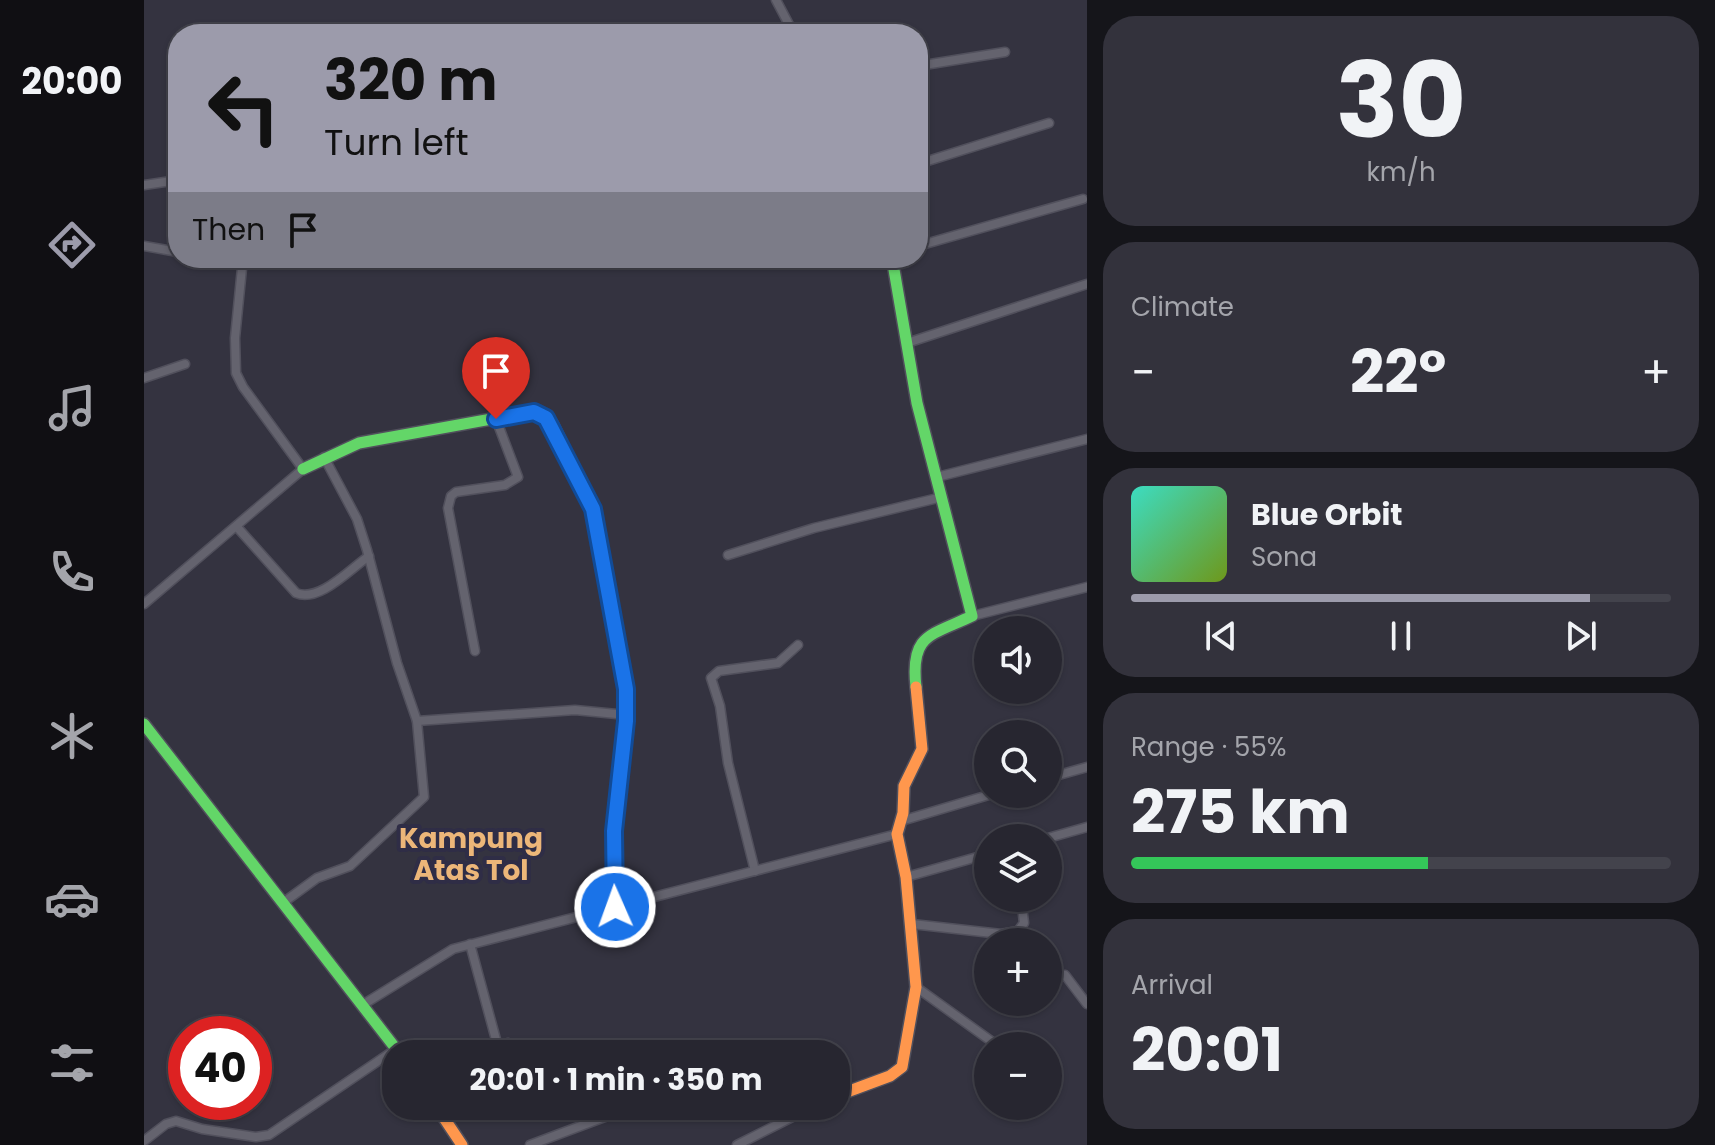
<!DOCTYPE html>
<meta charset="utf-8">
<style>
body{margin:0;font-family:Poppins,sans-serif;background:#33323c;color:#f1f3f6;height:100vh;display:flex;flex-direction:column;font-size:30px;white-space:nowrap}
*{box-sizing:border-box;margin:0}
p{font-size:26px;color:#a4a5ab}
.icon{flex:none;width:44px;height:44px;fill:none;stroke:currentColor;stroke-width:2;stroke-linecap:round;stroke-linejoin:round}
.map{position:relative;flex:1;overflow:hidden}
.drawer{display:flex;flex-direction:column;gap:16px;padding:16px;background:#15151a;width:628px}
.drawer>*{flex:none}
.guide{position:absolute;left:24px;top:24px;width:760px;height:244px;border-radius:32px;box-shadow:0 2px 6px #0004,0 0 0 2px #43434c;background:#9c9bab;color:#111;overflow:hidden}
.buttons{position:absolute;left:830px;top:616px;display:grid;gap:16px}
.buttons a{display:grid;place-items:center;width:88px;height:88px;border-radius:50%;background:#272630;box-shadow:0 2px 6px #0004,0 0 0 2px #43434c;font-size:40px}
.speed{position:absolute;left:24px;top:1016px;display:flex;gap:16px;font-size:40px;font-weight:700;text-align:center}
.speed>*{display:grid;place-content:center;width:104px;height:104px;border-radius:50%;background:#272630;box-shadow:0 2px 6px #0004,0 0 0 2px #43434c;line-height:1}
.speed .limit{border:12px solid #d22;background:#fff;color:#111}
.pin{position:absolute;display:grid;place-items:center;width:68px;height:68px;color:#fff;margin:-82px -34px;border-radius:50% 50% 50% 0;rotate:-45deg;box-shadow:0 0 8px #0007}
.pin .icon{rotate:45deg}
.me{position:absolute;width:88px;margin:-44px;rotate:358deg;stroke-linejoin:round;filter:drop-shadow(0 0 6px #0008)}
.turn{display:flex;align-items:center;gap:28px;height:168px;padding:0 24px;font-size:36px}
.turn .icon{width:104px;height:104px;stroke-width:2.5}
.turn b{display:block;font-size:56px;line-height:68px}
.then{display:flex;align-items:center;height:76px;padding:0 24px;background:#0003;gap:16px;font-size:30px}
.big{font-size:60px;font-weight:700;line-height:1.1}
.drawer .widget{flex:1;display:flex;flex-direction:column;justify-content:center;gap:12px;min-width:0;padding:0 28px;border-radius:32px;background:#33323c}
.drawer .dial{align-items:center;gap:0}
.dial b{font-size:104px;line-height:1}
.song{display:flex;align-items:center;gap:24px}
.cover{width:96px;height:96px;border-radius:12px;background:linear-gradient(135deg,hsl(170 70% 55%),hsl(80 70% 35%))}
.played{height:8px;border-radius:4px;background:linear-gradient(90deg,#9c9bab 85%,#43434c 85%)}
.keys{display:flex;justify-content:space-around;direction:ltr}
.heat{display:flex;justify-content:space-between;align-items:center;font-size:44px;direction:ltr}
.charge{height:12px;border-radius:6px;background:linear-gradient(90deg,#34c759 55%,#43434c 0)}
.trip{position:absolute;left:238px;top:1040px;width:468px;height:80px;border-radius:32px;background:#272630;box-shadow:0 2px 6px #0004,0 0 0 2px #43434c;font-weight:700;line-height:80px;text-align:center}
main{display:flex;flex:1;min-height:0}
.dock{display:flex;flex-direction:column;width:144px;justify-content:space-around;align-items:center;background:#100f13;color:#a4a5ab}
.dock .icon{width:56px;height:56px}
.dock .on{color:#9c9bab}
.dock b{font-size:36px;color:#f1f3f6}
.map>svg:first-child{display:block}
</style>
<main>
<nav class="dock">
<b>20:00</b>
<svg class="icon on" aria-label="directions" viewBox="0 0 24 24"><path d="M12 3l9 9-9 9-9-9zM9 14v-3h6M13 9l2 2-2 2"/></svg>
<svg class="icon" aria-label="music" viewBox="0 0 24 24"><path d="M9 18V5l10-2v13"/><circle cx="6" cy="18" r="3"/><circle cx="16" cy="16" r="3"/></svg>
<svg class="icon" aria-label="phone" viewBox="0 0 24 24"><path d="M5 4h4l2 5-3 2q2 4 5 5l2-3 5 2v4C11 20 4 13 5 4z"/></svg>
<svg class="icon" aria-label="climate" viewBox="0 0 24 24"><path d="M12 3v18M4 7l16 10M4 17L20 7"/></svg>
<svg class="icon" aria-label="car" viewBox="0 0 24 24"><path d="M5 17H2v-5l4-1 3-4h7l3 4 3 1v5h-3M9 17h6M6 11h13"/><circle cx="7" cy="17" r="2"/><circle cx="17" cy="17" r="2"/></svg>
<svg class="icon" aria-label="filters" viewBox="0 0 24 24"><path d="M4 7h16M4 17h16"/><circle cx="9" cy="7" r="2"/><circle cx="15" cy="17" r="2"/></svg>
</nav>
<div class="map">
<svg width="943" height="1145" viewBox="0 0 943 1145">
<rect width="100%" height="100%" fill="#343340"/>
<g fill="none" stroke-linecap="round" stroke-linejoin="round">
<defs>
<g id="street">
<path d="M632,0L650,34"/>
<path d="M774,66L861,52"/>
<path d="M774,164L905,123"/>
<path d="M0,185L34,180"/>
<path d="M0,246L34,252"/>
<path d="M774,246L939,199"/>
<path d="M763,343L943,284"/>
<path d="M0,378L41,364"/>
<path d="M793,477L943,439"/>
<path d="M93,527L152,593C175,603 206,569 225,556"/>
<path d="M584,555L670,528L798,497"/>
<path d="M0,604L159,469L99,387L92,373L91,338L98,268L92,261L75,258"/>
<path d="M828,616L943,587"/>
<path d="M331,651L304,508L307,496L312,492L361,485L374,477L352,419"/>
<path d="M273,721L431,710L483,715"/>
<path d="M904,778L943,767"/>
<path d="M757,821L848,794"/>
<path d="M904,838L943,827"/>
<path d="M611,871L584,763L576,706L567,678L575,671L634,663L654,645"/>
<path d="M762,877L844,854"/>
<path d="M140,902L173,878L206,866L280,797L273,721L253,663L223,550L213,519L180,457"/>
<path d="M768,924L857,934L874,931L880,923L877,898"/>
<path d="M326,944L354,1047"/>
<path d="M921,975L943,1004"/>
<path d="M772,987L854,1046"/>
<path d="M220,1004L309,949L753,834"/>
<path d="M330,1054L364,1043"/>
<path d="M0,1141L22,1124L32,1121L58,1129L112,1137L125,1135L252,1049"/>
<path d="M386,1145L490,1106"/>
<path d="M593,1145L670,1106"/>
</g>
<g id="fast">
<path d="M748,258L773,403L828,616C786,636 766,634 772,687"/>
<path d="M159,469L215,443L380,413H396L409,425L449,509L482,689V721L470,831L471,907"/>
<path d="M0,724L256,1054"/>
</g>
<g id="slow">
<path d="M692,1096L746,1076L758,1067L772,987L762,877L753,834L759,813L760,786L778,749L772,687"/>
<path d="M292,1106L318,1145"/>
</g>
</defs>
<use href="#street" stroke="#51505c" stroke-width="11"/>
<use href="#fast" stroke="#51505c" stroke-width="14"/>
<use href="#slow" stroke="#51505c" stroke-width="14"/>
<use href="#street" stroke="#64636e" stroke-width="8"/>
<use href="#fast" stroke="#63d668" stroke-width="11"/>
<use href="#slow" stroke="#ff974d" stroke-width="11"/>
</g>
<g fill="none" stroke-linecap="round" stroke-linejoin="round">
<defs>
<path id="route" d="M352,419L390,412L402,418L449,509L482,689V721L470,831L471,907"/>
</defs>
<use href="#route" stroke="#114b97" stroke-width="20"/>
<use href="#route" stroke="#1a73e8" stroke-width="14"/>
</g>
<g text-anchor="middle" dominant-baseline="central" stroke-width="8" stroke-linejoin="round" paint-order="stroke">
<g font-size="28" font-weight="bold" fill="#ecb679" stroke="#2f2d46">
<text x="327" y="838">Kampung<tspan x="327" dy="32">Atas Tol</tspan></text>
</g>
</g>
</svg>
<div class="buttons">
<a><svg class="icon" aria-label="sound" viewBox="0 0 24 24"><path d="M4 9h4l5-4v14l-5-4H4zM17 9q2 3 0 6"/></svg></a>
<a><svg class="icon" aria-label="search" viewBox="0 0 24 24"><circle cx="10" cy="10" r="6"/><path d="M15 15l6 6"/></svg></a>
<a><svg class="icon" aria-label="layers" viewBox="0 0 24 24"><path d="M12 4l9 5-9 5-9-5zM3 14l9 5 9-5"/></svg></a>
<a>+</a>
<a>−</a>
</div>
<div class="speed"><div class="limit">40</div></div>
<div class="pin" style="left:352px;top:419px;background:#d93025"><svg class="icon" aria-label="arrive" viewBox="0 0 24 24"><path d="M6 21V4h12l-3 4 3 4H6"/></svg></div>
<svg class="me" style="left:471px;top:907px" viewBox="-20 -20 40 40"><circle r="17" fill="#1a73e8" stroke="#fff" stroke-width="3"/><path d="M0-11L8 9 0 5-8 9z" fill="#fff"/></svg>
<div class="trip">20:01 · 1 min · 350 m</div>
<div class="guide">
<div class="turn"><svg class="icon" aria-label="left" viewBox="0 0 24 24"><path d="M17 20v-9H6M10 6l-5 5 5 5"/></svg><div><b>320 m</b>Turn left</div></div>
<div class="then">Then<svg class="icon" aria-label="arrive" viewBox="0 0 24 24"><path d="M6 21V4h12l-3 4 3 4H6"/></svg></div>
</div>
</div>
<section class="drawer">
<div class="widget dial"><b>30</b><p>km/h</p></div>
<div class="widget"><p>Climate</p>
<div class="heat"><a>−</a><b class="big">22°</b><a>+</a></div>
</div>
<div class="widget">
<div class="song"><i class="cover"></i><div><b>Blue Orbit</b><p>Sona</p></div></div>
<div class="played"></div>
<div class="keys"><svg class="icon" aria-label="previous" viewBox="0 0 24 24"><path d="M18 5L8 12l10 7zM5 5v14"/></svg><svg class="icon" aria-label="pause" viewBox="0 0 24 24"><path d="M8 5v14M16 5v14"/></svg><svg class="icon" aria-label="next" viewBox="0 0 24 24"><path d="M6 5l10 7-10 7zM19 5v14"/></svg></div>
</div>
<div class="widget"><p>Range · 55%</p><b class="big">275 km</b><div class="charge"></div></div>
<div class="widget"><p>Arrival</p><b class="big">20:01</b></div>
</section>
</main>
